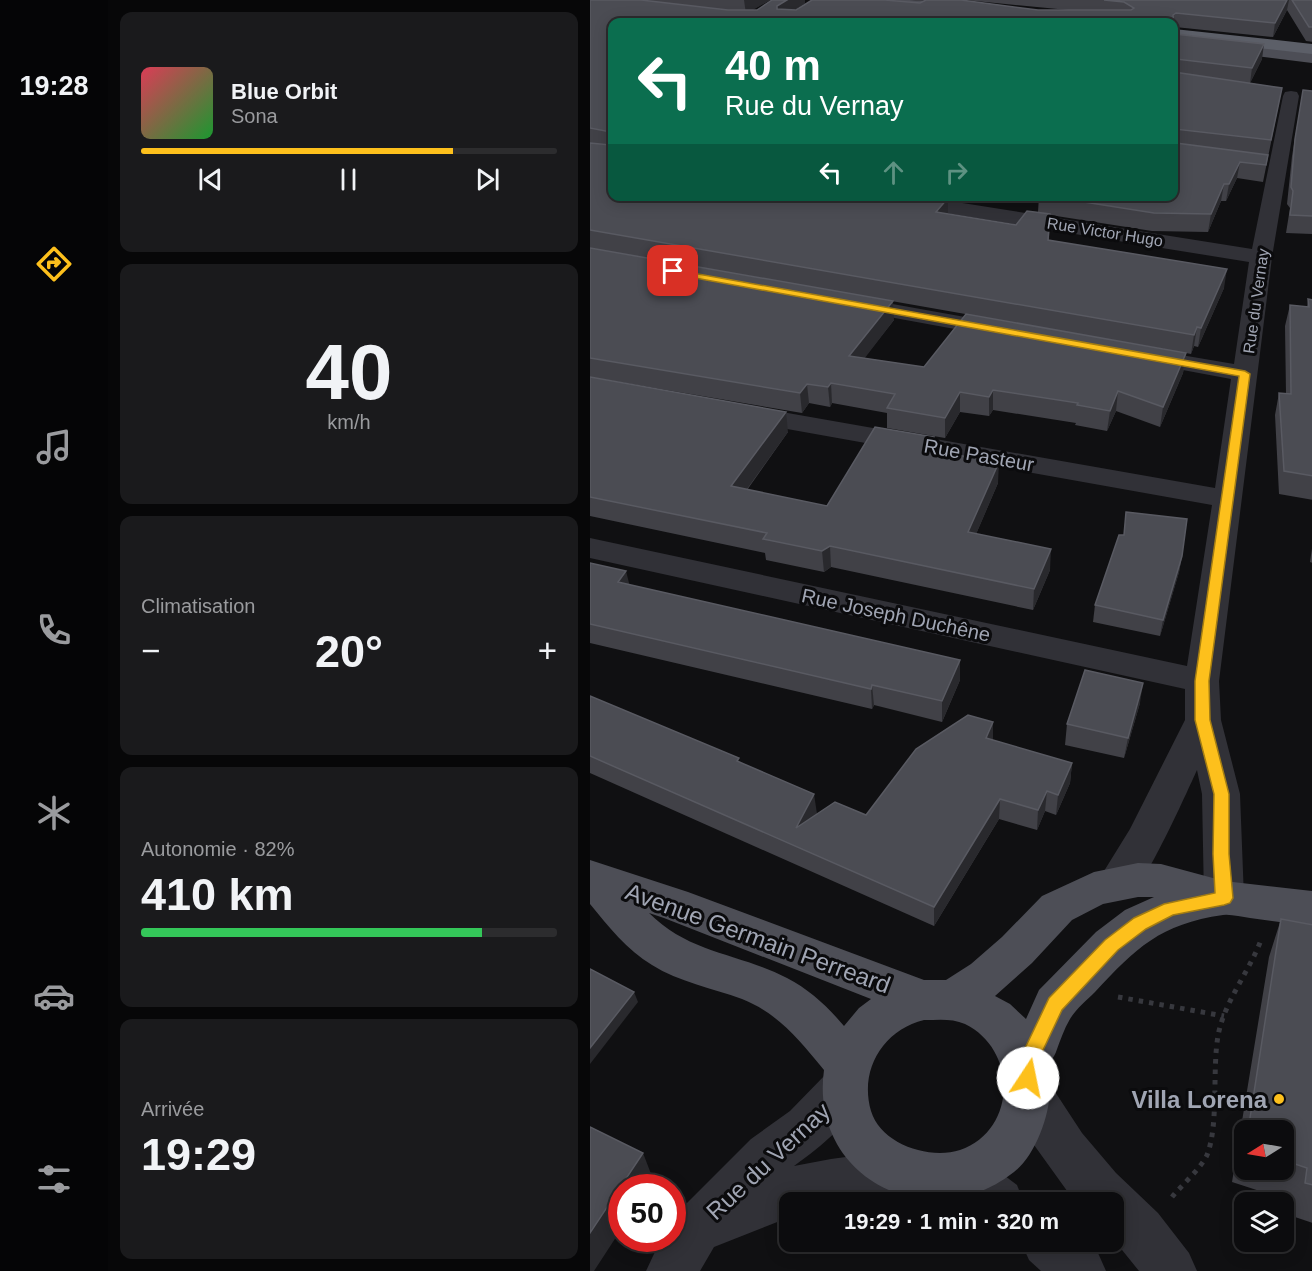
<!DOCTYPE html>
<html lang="fr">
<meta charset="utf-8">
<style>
body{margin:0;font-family:Helvetica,sans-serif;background:#1a1a1c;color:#f1f3f6;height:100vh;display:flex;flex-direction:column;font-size:22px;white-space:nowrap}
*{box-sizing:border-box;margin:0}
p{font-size:20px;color:#9a9b9e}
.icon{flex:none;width:33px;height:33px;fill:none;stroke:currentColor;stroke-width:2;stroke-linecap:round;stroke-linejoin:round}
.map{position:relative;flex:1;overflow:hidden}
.drawer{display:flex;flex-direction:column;gap:12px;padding:12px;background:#070708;width:482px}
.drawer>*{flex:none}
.top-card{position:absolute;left:18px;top:18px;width:570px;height:183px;border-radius:12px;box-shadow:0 3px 15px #0003,0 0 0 2px #2c2c2e;background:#0b6e4f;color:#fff;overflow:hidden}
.needle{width:39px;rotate:259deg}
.buttons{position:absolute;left:644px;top:1120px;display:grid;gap:12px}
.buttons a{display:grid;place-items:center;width:60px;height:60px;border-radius:12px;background:#0c0c0e;box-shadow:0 3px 15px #0003,0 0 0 2px #2c2c2e;font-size:30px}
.speed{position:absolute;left:18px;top:1174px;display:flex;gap:12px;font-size:30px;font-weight:700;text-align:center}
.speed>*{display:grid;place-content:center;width:78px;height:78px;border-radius:50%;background:#0c0c0e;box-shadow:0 3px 15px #0003,0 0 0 2px #2c2c2e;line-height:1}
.speed .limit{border:9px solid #d22;background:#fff;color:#111}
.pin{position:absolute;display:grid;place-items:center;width:51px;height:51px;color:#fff;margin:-26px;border-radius:12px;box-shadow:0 3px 9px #0006}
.me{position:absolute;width:66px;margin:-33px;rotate:11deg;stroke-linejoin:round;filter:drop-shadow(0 0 4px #0008)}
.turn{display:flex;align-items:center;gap:21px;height:126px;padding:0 18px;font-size:27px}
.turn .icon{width:78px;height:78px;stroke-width:2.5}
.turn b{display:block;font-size:42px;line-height:51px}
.lanes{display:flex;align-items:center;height:57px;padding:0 18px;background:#0003;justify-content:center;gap:30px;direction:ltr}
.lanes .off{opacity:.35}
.big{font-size:45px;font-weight:600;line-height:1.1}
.drawer .widget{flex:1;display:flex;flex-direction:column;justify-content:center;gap:9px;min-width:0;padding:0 21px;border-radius:12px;background:#1a1a1c}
.drawer .dial{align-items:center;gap:0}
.dial b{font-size:78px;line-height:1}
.song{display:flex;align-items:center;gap:18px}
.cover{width:72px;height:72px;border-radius:9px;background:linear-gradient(135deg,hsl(350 70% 55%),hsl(130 70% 35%))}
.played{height:6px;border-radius:3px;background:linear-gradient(90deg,#fdc01c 75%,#2c2c2e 75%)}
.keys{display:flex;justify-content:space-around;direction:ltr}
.heat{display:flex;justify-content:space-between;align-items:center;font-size:33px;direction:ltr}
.charge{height:9px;border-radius:4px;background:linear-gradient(90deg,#34c759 82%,#2c2c2e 0)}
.trip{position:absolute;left:189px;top:1192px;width:345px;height:60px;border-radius:12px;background:#0c0c0e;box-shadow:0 3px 15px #0003,0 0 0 2px #2c2c2e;font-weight:600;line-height:60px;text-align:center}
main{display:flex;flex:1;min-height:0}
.menu{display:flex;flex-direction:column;width:108px;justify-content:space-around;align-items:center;background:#050506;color:#9a9b9e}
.menu .icon{width:42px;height:42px}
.menu .current{color:#fdc01c}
.menu b{font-size:27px;color:#f1f3f6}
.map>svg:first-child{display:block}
</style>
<main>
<nav class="menu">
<b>19:28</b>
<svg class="icon current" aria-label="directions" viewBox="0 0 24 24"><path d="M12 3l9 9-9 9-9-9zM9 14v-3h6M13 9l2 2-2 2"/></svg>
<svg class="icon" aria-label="music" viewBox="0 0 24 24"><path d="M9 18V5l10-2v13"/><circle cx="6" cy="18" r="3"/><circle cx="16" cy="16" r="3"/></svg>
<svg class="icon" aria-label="phone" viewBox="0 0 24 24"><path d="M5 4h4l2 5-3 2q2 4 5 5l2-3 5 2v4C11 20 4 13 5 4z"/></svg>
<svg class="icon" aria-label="climate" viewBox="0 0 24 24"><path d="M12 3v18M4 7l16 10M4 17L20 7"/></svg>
<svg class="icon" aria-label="car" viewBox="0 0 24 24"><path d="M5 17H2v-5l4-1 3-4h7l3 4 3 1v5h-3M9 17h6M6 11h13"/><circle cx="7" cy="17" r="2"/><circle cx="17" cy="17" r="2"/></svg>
<svg class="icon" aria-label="filters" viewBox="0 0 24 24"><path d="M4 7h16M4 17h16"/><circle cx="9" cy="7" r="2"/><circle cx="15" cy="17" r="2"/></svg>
</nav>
<section class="drawer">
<div class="widget">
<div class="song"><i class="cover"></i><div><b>Blue Orbit</b><p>Sona</p></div></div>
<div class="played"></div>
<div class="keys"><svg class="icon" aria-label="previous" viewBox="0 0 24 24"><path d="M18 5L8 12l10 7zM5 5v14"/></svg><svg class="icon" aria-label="pause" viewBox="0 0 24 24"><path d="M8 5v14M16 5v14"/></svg><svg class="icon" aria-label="next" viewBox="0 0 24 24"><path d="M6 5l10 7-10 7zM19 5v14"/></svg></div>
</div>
<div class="widget dial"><b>40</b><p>km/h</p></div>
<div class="widget"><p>Climatisation</p>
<div class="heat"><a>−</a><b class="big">20°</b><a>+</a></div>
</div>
<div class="widget"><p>Autonomie · 82%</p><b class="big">410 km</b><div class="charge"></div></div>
<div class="widget"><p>Arrivée</p><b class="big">19:29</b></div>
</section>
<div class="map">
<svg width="723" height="1271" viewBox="0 0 723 1271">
<rect width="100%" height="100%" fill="#101012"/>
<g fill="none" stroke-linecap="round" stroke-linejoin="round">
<g stroke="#37383e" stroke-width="5" stroke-dasharray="4.5 6" stroke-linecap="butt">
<path d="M528,997L634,1016"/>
<path d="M582,1197C591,1186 612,1167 617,1155C629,1125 622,1070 628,1036C634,1002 659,972 671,940"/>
</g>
<g fill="#313137" fill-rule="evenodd">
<path d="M701,91L707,92L709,96L682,257L629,681L631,720L650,794L654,898L648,910L634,915L620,910L614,898L612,794L607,770C597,792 554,888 538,897C528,902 522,899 512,896L506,884L540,829L595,720V689L0,558V538L597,666L622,505L152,421L143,419L139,413L143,407L152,405L625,488L641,379L550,362L541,360L538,355L541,350L550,348L644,364L659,262L287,202L280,200L277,196H328L662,249L693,96L695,92Z"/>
<path d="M258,296L414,324L422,326L426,331L422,336L414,338L250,308L246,303L250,298Z"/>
<path d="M253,1067L269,1073L276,1089C262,1122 233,1145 204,1166L241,1159L315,1149L332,1156L339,1173L332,1190C291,1207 244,1203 200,1203V1217L124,1247L110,1271H56L71,1239H82V1220L85,1215L161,1139L200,1111L237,1073Z"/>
<path d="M438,1069L454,1075L492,1133L526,1173L568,1213L599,1253L607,1271H549L524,1240V1203H487L480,1195L439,1138L415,1091L422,1075Z"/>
<path d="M373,1150L390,1157L427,1185L434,1203H370L356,1191L349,1174L356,1157Z"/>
<path d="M431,1242H496L508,1253L516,1271H451L439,1260Z"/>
</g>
<g fill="#4d4e56" fill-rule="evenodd">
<path d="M301,0C318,0 372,0 383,6L376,10L308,4Z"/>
<path d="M584,36L723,53V63L584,46Z"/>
<path d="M0,860L98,892L334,980H356L381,964L412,937L452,896L504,872L548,863L571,864L634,881L723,891V926C702,924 681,921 660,918C651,917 641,914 633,915C570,924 546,948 505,992C497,1000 486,1009 480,1019C474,1029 470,1041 466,1052C464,1057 459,1063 458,1069C457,1076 460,1084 460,1091C459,1117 445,1156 424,1172C340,1238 219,1179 234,1070C210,1041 188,1013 152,999C122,988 89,982 62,965C37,950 18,926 0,904ZM548,897H564L535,910L506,932L449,990L436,1019L420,1004L405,996L442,963L482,920L513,904ZM59,913L74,918L281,999L269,1008L254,1026C237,1006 220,990 197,978C149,953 100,954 59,913ZM334,1020C348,1020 362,1018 375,1024C428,1050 427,1130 370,1150C339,1160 291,1144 281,1111C269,1070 293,1030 334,1020Z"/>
</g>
<path fill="#5c5f68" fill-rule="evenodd" d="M584,29L723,44V54L584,39Z"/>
</g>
<g fill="#414147" fill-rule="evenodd">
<path d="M0,0H180L162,10H167L182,0H215V3L204,10H206L222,0H300L330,3L448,10H478L375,0H723V42L716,41L697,10L683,37L585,27V34L672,59L660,83L692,88L673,182L647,178L636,201H631L618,232L562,231L460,215L459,240L634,288L608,347L604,346L601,354L596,353L593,373L570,427L526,411L517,431L485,425L486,423L403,410L399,416L370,412L355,438L297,428V413L242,403L240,407L219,403L212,413L0,377V248L304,320L274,358L334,367L574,349L0,248ZM584,22V196H449L448,212L426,225L358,214V198L371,201L375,196H22Z"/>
<path d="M713,90L723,91V234L696,233L700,208L697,204L702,156Z"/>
<path d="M718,299L723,300V500L689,494L685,415L689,393L696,394L695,326L700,305L717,307Z"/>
<path d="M0,377L198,432L157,490L237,506L344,437V451L408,483L386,534L460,570L443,610L241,567L234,572L176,560L175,553L0,516Z"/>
<path d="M723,542V563L720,562Z"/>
<path d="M592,556L589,572L570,636L503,622L505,605Z"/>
<path d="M0,563L40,585L370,680L352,722L284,705L282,709L0,643Z"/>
<path d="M0,696L150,762L227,814L226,815H276L403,740L482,763L480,783L466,815L455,811L447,830L409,819L344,926L0,773Z"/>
<path d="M550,703L534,758L475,745L477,724Z"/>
<path d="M691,919L723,925V1223L699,1215L701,1201L642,1182L679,957ZM654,1131H693V1170H654Z"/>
</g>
<g fill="#29292d">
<path d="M154,0H180L156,14Z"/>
<path d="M197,0H215V3L189,20L187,6Z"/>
<path d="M697,0H699L697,10L683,37L685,23Z"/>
<path d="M674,44L672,59L660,83L662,68Z"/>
<path d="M650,162L647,178L636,201L639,184Z"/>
<path d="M634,184L631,201L618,232L621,214Z"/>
<path d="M358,198V216L346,212Z"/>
<path d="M637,269L634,288L608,347L611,328Z"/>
<path d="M303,301L304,320L261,376L259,356Z"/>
<path d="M607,327L604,346L601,354L604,335Z"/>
<path d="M596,353L593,373L570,427L573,407Z"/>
<path d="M241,383L242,403L240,407L238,387Z"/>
<path d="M217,384L219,403L212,413L210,393Z"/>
<path d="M403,390V410L399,416V397Z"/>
<path d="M528,391L526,411L517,431L520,411Z"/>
<path d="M370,392V412L355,438V418Z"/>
<path d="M196,412L198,432L144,507L141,486Z"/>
<path d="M344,437V458L336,450Z"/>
<path d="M409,462L408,483L378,553V532Z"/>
<path d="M240,546L241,567L234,572L232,551Z"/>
<path d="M461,549L460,570L443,610L444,589Z"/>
<path d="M592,556L589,572L570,636L573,620Z"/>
<path d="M36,571L41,591L28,582Z"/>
<path d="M370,660V680L352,722V701Z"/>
<path d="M553,683L550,703L534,758L538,738Z"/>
<path d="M282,685L284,705L282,709L281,689Z"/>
<path d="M403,722V742L396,738Z"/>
<path d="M482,763L480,783L466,815L468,795Z"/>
<path d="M457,791L455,811L447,830L448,810Z"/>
<path d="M224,794L227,814L209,848L206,828Z"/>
<path d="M410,799L409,819L344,926V907Z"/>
<path d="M44,992L48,1002L0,1064V1048Z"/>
<path d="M53,1153L63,1179L58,1188H32V1228L4,1271H0V1233Z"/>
</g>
<g fill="#4b4c53" stroke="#595a62" stroke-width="1.5">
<path d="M0,0H51L138,10H167L182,0H197L187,6V9L206,10L222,0H295L330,3L336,0H371L448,10H541L544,8L534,2L514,0H697L685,23L586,13L583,15L585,34L674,44L662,68L586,59L584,61V72L692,88L681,140L585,129L586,143L678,155L676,165L650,162L639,184H634L621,214L564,213L456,196H584V22H22V196H347L358,198L346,212L426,225L437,211L460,214L458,240L637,269L611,328L607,327L604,335L0,230V143L20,145L21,132L0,128Z"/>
<path d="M702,0H723V27H719Z"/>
<path d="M713,90L723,91V216L700,215L703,191L701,187L705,139Z"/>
<path d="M0,248L303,301L259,356L334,367L376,314L596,353L573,407L528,391L520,411L487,405L488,403L403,390L399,397L370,392L355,418L297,408L305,394L241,383L238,387L217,384L210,393L0,358Z"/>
<path d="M718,299L723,300V476L694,471L689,393L701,394L700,305L719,307Z"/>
<path d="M0,377L196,412L141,486L237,506L285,427L344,437L336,450L409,462L378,532L461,549L444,589L240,546L232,551L173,539L177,533L0,497Z"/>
<path d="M536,512L597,519L592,556L573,620L505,605L529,535H534Z"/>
<path d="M0,563L36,571L28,582L370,660L352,701L282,685L281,689L0,624Z"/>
<path d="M495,670L553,683L538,738L477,724Z"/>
<path d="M0,696L149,758L147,761L224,794L206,828L245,802L276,815L326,749L378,715L403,722L396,738L482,763L468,795L457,791L448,810L410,799L344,907L0,756Z"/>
<path d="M691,919L723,925V1185L715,1183L717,1168L693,1160V1131H658Z"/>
<path d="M0,969L44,992L0,1048Z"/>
<path d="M0,1127L53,1153L0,1233Z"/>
</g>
<path fill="#fdc01c" stroke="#a47d12" stroke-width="1.5" d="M80,269L655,371L660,374L619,681L620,720L639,794V854L643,898L640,903L634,905L583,915L556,929L528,950L472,1010L446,1065L447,1078L444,1084L438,1087L431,1084L427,1065L459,998L515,940L544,918L574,904L625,893L623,854L624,794L605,720V681L649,376L83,274L80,273Z"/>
<circle fill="#fdc01c" stroke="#0b0b0d" stroke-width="2" cx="689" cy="1099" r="6"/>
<g text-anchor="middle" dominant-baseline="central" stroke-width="6" stroke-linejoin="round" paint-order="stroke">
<g font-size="16" fill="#a0a5b3" stroke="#0b0b0d">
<text transform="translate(515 232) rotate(9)">Rue Victor Hugo</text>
<text transform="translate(666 301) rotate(-82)">Rue du Vernay</text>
</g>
<g font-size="20" fill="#a0a5b3" stroke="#0b0b0d">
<text transform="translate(389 455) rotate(10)">Rue Pasteur</text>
<text transform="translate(306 615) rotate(12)">Rue Joseph Duchêne</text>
</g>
<g font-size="24" fill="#a0a5b3" stroke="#0b0b0d">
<text transform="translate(168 938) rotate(20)">Avenue Germain Perreard</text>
<text transform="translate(178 1161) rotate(-43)">Rue du Vernay</text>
</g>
<g font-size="24" font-weight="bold" fill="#a0a5b3" stroke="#0b0b0d" text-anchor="end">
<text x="677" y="1099">Villa Lorena</text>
</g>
</g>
</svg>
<div class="buttons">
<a><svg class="needle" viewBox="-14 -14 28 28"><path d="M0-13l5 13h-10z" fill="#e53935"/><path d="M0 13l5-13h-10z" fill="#9a9b9e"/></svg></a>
<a><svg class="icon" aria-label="layers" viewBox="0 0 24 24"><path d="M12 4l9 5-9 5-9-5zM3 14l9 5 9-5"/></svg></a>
</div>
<div class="speed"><div class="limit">50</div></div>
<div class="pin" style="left:83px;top:271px;background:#d93025"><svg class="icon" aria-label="arrive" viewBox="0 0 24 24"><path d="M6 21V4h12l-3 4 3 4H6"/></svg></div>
<svg class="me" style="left:438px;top:1078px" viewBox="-20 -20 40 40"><circle r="19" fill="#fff"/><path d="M0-13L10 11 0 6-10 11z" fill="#fdc01c"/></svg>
<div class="trip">19:29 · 1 min · 320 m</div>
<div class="top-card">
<div class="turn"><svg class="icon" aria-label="left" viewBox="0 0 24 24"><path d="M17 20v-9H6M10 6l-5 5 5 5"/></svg><div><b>40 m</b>Rue du Vernay</div></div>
<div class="lanes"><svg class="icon" aria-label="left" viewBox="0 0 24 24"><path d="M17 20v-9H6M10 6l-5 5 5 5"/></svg><svg class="icon off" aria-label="ahead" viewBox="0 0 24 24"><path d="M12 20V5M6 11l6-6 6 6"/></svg><svg class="icon off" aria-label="right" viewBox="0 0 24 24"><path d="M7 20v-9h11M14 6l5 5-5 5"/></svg></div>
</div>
</div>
</main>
